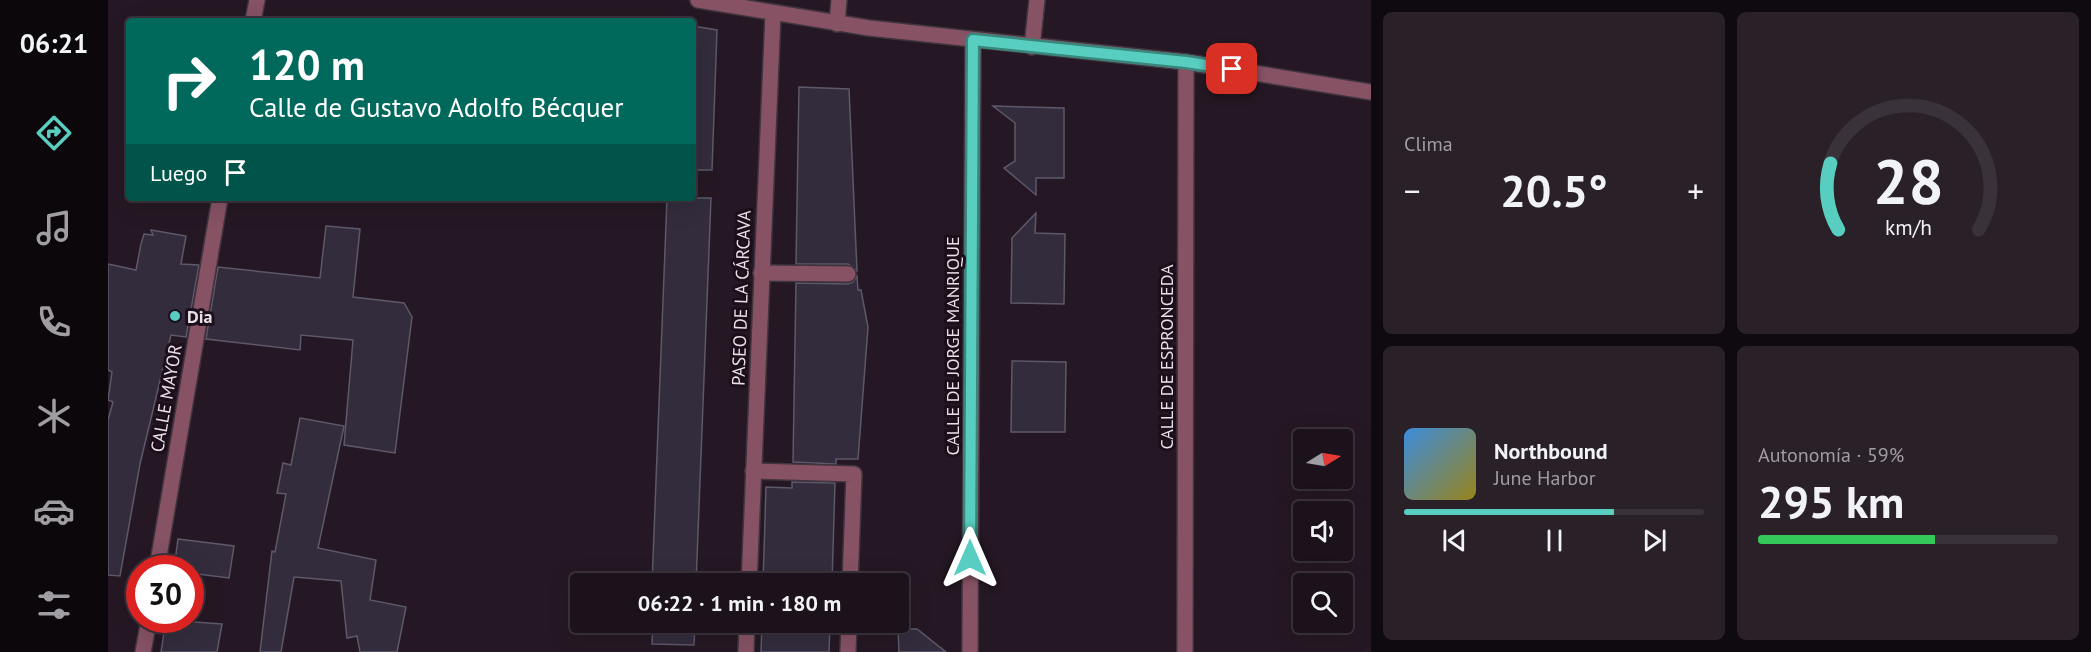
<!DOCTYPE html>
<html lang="es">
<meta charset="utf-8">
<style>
body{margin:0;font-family:"PT Sans",sans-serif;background:#292028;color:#f1f3f6;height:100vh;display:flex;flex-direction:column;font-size:22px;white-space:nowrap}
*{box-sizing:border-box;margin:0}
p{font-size:20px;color:#a09ea3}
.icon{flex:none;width:33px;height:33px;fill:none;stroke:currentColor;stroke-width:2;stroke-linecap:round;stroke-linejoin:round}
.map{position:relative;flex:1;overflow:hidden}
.panel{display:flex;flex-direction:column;gap:12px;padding:12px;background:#0f0a0f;width:720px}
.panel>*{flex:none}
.guide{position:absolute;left:18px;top:18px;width:570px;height:183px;border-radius:6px;box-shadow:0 6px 24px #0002,0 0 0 2px #3a323a;background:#00695c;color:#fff;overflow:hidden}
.needle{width:39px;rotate:79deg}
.fabs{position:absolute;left:1185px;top:429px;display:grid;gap:12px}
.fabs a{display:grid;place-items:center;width:60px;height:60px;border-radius:6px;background:#1c121b;box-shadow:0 6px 24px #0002,0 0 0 2px #3a323a;font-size:30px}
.speed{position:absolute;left:18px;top:555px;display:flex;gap:12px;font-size:30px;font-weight:700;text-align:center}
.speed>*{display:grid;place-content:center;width:78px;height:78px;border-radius:50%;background:#1c121b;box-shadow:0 6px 24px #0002,0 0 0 2px #3a323a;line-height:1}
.speed .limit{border:9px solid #d22;background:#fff;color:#111}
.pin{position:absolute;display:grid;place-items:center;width:51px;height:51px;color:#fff;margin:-26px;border-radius:12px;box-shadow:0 3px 9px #0006}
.me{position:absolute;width:66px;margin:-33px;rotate:0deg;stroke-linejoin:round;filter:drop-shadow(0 0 4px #0008)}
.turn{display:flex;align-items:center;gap:21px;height:126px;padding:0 24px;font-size:27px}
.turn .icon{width:78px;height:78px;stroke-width:2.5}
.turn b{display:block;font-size:42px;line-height:51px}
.then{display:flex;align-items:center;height:57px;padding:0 24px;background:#0003;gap:12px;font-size:22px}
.big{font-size:45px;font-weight:700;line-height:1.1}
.panel .widget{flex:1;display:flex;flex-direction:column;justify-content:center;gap:9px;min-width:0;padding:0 21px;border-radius:9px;background:#292028}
.panel .dial{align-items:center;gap:0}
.dial svg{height:156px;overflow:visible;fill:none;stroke:#3a323a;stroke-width:7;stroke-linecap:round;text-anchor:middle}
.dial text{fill:#f1f3f6;stroke:none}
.song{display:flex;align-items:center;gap:18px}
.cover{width:72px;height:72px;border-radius:9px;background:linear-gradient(135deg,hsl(210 70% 55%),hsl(50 70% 35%))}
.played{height:6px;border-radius:3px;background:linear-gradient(90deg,#58cec0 70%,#3a323a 70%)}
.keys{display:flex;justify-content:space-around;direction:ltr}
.heat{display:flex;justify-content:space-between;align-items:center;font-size:33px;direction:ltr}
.charge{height:9px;border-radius:4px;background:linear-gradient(90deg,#34c759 59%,#3a323a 0)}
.panel .tiles{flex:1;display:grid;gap:12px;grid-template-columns:repeat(2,1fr)}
.trip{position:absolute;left:462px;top:573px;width:339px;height:60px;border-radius:6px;background:#1c121b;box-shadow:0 6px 24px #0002,0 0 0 2px #3a323a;font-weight:700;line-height:60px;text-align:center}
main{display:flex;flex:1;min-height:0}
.menu{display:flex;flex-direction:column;width:108px;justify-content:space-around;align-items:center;background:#0b070b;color:#a09ea3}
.menu .icon{width:42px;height:42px}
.menu .on{color:#58cec0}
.menu b{font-size:27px;color:#f1f3f6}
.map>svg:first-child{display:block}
</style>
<main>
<nav class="menu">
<b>06:21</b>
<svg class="icon on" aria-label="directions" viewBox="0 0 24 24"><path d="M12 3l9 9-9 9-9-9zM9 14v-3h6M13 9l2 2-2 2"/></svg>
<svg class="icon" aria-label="music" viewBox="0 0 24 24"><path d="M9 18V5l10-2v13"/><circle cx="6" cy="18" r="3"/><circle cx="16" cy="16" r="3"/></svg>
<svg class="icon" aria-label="phone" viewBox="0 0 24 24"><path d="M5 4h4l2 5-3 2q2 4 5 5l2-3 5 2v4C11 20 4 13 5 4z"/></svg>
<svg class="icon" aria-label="climate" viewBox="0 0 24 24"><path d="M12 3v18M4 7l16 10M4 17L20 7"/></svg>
<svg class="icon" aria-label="car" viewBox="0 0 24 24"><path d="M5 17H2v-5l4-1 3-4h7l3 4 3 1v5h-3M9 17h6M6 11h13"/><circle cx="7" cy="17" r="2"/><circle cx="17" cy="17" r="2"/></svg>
<svg class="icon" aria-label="filters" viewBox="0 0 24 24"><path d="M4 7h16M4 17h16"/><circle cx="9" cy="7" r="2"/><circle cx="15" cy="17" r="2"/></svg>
</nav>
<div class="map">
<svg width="1263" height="652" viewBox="0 0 1263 652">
<rect width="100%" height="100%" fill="#251824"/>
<g fill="#322c3d" stroke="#5d586a" stroke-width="1.5">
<path d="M585,26L609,30L604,170H585Z"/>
<path d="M691,87L741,89L749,271L740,264H688Z"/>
<path d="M885,106L956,108V178H928V195L896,168L907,161V123Z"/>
<path d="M559,198H603L588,584H544Z"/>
<path d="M928,213L927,233L957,234L956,304L903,303L904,238Z"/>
<path d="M218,226L252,229L245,297L296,303L304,317L287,453L236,445L245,340L193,335L192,350L98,339L110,267L212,278Z"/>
<path d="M43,230L78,236L73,264L91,265L78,337L63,335L32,464L12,576L0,575V420L5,402L0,400L4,372L0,370V264L28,270L33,244L36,234L45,235Z"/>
<path d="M749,276L750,290H753L760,327L750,459H728V464L685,462L688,283L740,284L745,282Z"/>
<path d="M904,361L958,362L957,432H903Z"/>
<path d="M192,418L236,426L210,548L268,560L262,600L298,607L289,652H252L249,636L239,638L233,581L186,577L173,652H152L164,551L167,552L178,494L169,493L175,463L183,465Z"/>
<path d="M684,482L727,483L724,584H655L658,487L684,488Z"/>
<path d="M70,539L126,546L121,578L82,573V568H66Z"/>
<path d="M58,620L114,624L109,652H53Z"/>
<path d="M545,622H587L586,645L544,644Z"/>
<path d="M654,622H722L721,652H653Z"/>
<path d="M790,629H809L838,652H791Z"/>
</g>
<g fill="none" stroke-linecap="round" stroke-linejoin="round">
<defs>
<g id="service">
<path d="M653,273L740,274"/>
<path d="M645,471L746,474L742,584"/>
<path d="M740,652L741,622"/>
</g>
<g id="minor">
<path d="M590,0L761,28L1078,62L1263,92"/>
<path d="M729,24L731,0"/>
<path d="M924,47L929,0"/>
<path d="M641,584L665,14"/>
<path d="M638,652L639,622"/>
<path d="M862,652L865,40"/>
<path d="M1077,652L1078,62"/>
</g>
<g id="tertiary">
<path d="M145,21L149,0"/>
<path d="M49,568L112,198"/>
<path d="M35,652L41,620"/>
</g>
</defs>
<use href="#service" stroke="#40343f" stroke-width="18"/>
<use href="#minor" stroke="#40343f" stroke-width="18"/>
<use href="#tertiary" stroke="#40343f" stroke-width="18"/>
<use href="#service" stroke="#865264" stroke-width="15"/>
<use href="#minor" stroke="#865264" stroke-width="15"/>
<use href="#tertiary" stroke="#865264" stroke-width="15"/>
</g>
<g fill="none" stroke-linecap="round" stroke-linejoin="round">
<defs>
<path id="route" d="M862,558L865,40L1078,62L1124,69"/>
</defs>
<use href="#route" stroke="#39867d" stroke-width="15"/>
<use href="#route" stroke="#58cec0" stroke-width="10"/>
</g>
<circle fill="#58cec0" stroke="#1c0f1b" stroke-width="2" cx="67" cy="316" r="6"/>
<g text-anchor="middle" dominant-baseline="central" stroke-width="6" stroke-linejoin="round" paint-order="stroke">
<g font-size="18" fill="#e8dfe7" stroke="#1c0f1b">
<text transform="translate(633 298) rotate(-88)">PASEO DE LA CÁRCAVA</text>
<text transform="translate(844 346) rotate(-90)">CALLE DE JORGE MANRIQUE</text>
<text transform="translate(1058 357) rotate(-90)">CALLE DE ESPRONCEDA</text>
<text transform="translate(58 398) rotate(-80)">CALLE MAYOR</text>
</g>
<g font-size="18" font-weight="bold" fill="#e8dfe7" stroke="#1c0f1b" text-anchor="start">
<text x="79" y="316">Dia</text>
</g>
</g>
</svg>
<div class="fabs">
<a><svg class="needle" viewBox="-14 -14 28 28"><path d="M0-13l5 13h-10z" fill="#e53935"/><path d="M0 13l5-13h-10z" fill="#a09ea3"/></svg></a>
<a><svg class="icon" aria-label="sound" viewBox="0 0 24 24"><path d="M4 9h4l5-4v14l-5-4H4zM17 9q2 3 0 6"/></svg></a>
<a><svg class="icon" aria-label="search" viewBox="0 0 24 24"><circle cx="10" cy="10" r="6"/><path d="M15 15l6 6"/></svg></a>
</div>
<div class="speed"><div class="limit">30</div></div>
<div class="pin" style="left:1124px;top:69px;background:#d93025"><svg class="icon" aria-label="arrive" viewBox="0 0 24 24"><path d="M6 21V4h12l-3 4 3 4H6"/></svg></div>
<svg class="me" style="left:862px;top:558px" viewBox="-20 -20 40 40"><path d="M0-17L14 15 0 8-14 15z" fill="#58cec0" stroke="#fff" stroke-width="4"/></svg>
<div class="trip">06:22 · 1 min · 180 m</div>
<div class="guide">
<div class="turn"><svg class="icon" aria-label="right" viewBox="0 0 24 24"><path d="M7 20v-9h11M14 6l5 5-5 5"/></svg><div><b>120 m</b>Calle de Gustavo Adolfo Bécquer</div></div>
<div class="then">Luego<svg class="icon" aria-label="arrive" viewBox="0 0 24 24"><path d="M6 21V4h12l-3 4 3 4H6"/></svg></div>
</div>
</div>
<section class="panel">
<div class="tiles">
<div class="widget"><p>Clima</p>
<div class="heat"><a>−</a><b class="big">20.5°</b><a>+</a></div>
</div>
<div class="widget dial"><svg viewBox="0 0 100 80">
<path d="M14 69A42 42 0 1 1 86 69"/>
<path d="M14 69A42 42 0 0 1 10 35" stroke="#58cec0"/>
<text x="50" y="56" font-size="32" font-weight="700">28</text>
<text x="50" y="72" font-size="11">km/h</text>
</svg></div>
<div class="widget">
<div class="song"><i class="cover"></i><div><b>Northbound</b><p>June Harbor</p></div></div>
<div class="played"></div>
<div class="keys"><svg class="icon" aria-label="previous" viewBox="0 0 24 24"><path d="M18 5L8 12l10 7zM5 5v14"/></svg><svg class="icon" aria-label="pause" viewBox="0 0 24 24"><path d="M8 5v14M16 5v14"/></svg><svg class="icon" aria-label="next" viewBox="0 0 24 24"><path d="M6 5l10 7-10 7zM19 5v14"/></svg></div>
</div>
<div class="widget"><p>Autonomía · 59%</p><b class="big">295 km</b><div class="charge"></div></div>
</div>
</section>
</main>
